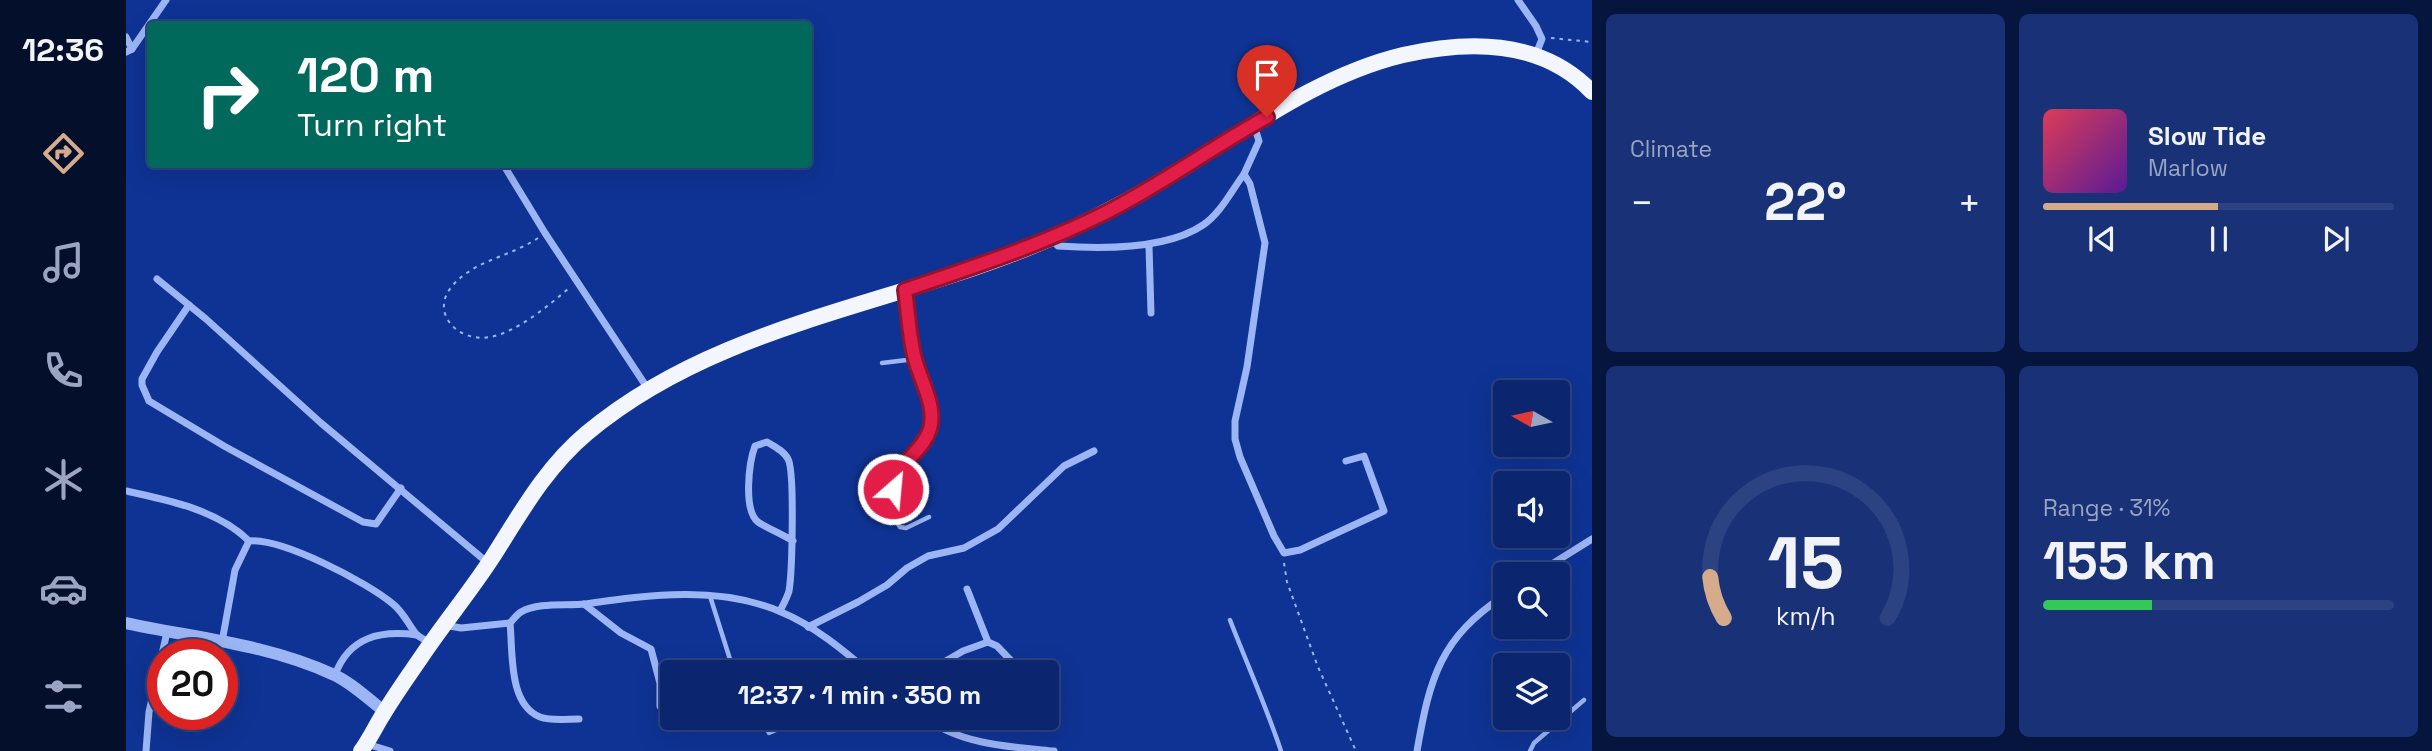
<!DOCTYPE html>
<meta charset="utf-8">
<style>
body{margin:0;font-family:"Space Grotesk",sans-serif;background:#193277;color:#f1f3f6;height:100vh;display:flex;flex-direction:column;font-size:26px;white-space:nowrap}
*{box-sizing:border-box;margin:0}
p{font-size:23px;color:#9aa5c3}
.icon{flex:none;width:38px;height:38px;fill:none;stroke:currentColor;stroke-width:2;stroke-linecap:round;stroke-linejoin:round}
.map{position:relative;flex:1;overflow:hidden}
.drawer{display:flex;flex-direction:column;gap:14px;padding:14px;background:#06153d;width:840px}
.drawer>*{flex:none}
.banner{position:absolute;left:21px;top:21px;width:665px;height:147px;border-radius:7px;box-shadow:0 7px 28px #0002,0 0 0 2px #2b4382;background:#00695c;color:#fff;overflow:hidden}
.needle{width:46px;rotate:279deg}
.tools{position:absolute;left:1367px;top:380px;display:grid;gap:14px}
.tools a{display:grid;place-items:center;width:77px;height:77px;border-radius:7px;background:#0b266f;box-shadow:0 7px 28px #0002,0 0 0 2px #2b4382;font-size:35px}
.speed{position:absolute;left:21px;top:639px;display:flex;gap:14px;font-size:35px;font-weight:700;text-align:center}
.speed>*{display:grid;place-content:center;width:91px;height:91px;border-radius:50%;background:#0b266f;box-shadow:0 7px 28px #0002,0 0 0 2px #2b4382;line-height:1}
.speed .limit{border:10px solid #d22;background:#fff;color:#111}
.pin{position:absolute;display:grid;place-items:center;width:60px;height:60px;color:#fff;margin:-72px -30px;border-radius:50% 50% 50% 0;rotate:-45deg;box-shadow:0 0 7px #0007}
.pin .icon{rotate:45deg}
.me{position:absolute;width:77px;margin:-38px;rotate:27deg;stroke-linejoin:round;filter:drop-shadow(0 0 5px #0008)}
.turn{display:flex;align-items:center;gap:24px;height:147px;padding:0 35px;font-size:32px}
.turn .icon{width:91px;height:91px;stroke-width:2.5}
.turn b{display:block;font-size:49px;line-height:60px}
.big{font-size:52px;font-weight:700;line-height:1.1}
.drawer .tile{flex:1;display:flex;flex-direction:column;justify-content:center;gap:10px;min-width:0;padding:0 24px;border-radius:10px;background:#193277}
.drawer .dial{align-items:center;gap:0}
.dial svg{height:182px;overflow:visible;fill:none;stroke:#2b4382;stroke-width:7;stroke-linecap:round;text-anchor:middle}
.dial text{fill:#f1f3f6;stroke:none}
.song{display:flex;align-items:center;gap:21px}
.cover{width:84px;height:84px;border-radius:10px;background:linear-gradient(135deg,hsl(350 70% 55%),hsl(270 70% 35%))}
.played{height:7px;border-radius:4px;background:linear-gradient(90deg,#d6ab8b 50%,#2b4382 50%)}
.keys{display:flex;justify-content:space-around;direction:ltr}
.heat{display:flex;justify-content:space-between;align-items:center;font-size:38px;direction:ltr}
.charge{height:10px;border-radius:5px;background:linear-gradient(90deg,#34c759 31%,#2b4382 0)}
.drawer .tiles{flex:1;display:grid;gap:14px;grid-template-columns:repeat(2,1fr)}
.trip{position:absolute;left:534px;top:660px;width:399px;height:70px;border-radius:7px;background:#0b266f;box-shadow:0 7px 28px #0002,0 0 0 2px #2b4382;font-weight:700;line-height:70px;text-align:center}
main{display:flex;flex:1;min-height:0}
.dock{display:flex;flex-direction:column;width:126px;justify-content:space-around;align-items:center;background:#040f2c;color:#9aa5c3}
.dock .icon{width:49px;height:49px}
.dock .active{color:#d6ab8b}
.dock b{font-size:32px;color:#f1f3f6}
.map>svg:first-child{display:block}
</style>
<main>
<nav class="dock">
<b>12:36</b>
<svg class="icon active" aria-label="directions" viewBox="0 0 24 24"><path d="M12 3l9 9-9 9-9-9zM9 14v-3h6M13 9l2 2-2 2"/></svg>
<svg class="icon" aria-label="music" viewBox="0 0 24 24"><path d="M9 18V5l10-2v13"/><circle cx="6" cy="18" r="3"/><circle cx="16" cy="16" r="3"/></svg>
<svg class="icon" aria-label="phone" viewBox="0 0 24 24"><path d="M5 4h4l2 5-3 2q2 4 5 5l2-3 5 2v4C11 20 4 13 5 4z"/></svg>
<svg class="icon" aria-label="climate" viewBox="0 0 24 24"><path d="M12 3v18M4 7l16 10M4 17L20 7"/></svg>
<svg class="icon" aria-label="car" viewBox="0 0 24 24"><path d="M5 17H2v-5l4-1 3-4h7l3 4 3 1v5h-3M9 17h6M6 11h13"/><circle cx="7" cy="17" r="2"/><circle cx="17" cy="17" r="2"/></svg>
<svg class="icon" aria-label="filters" viewBox="0 0 24 24"><path d="M4 7h16M4 17h16"/><circle cx="9" cy="7" r="2"/><circle cx="15" cy="17" r="2"/></svg>
</nav>
<div class="map">
<svg width="1466" height="751" viewBox="0 0 1466 751">
<rect width="100%" height="100%" fill="#0f3394"/>
<g fill="none" stroke-linecap="round" stroke-linejoin="round">
<g stroke="#9cb5f4" stroke-width="2" stroke-dasharray="3.5 5" stroke-linecap="butt">
<path d="M1425,38L1466,42"/>
<path d="M412,238C386,256 349,260 327,285C302,313 333,343 364,337C391,332 422,306 442,289"/>
<path d="M1158,563L1161,582L1192,667L1230,751"/>
</g>
<g stroke="#9cb5f4" stroke-width="4.5">
<path d="M779,294L789,359L806,417L802,435L769,478L765,513L774,527L780,528L803,517"/>
<path d="M756,363L789,359"/>
<path d="M584,596L608,672"/>
<path d="M1104,620C1121,664 1140,706 1155,751"/>
<path d="M635,718L643,733L678,718"/>
<path d="M1404,751L1408,743L1458,700"/>
</g>
<g stroke="#9cb5f4" stroke-width="7">
<path d="M1392,0L1410,26L1416,39L1410,54"/>
<path d="M0,37L6,49"/>
<path d="M0,52L6,49L40,0"/>
<path d="M1128,125L1133,141L1118,174L1124,184L1139,243L1121,367L1109,421V439L1114,457L1148,536L1158,553L1174,550L1258,511L1238,456L1220,461"/>
<path d="M377,164L419,233L522,389"/>
<path d="M925,239L932,246C975,249 1040,250 1077,225C1094,214 1106,190 1118,174"/>
<path d="M1023,246L1025,313"/>
<path d="M31,279L80,319L195,423L362,563"/>
<path d="M63,305L31,352L16,379V385L23,401L98,446L237,522L250,524L275,488"/>
<path d="M0,491C42,500 92,510 123,541C156,538 241,582 267,604C278,613 282,624 290,634C294,638 300,640 304,643"/>
<path d="M1410,574L1466,539"/>
<path d="M841,589L862,642"/>
<path d="M458,604L495,633L525,649L534,683V706"/>
<path d="M654,611C657,605 661,598 663,591C666,574 669,471 662,459C658,451 648,446 641,442L629,446C623,462 617,510 632,522C641,528 656,534 667,541"/>
<path d="M384,623C387,652 382,704 414,717C425,721 441,719 453,719"/>
<path d="M318,625L335,628L384,623C387,620 391,614 395,612C412,602 440,606 459,604C523,595 593,585 655,612C687,625 717,650 743,672"/>
<path d="M682,627L732,602L761,585L781,568L802,556L838,548L872,529L938,466L968,451"/>
<path d="M96,642L109,570L123,541"/>
<path d="M801,672L837,651L862,642L871,646L894,670"/>
<path d="M209,675C223,637 254,630 291,635"/>
<path d="M800,718C835,745 886,747 928,751"/>
<path d="M241,744L264,751"/>
<path d="M20,751L23,712L41,632"/>
<path d="M1291,751C1304,677 1314,638 1379,595"/>
</g>
<path stroke="#9cb5f4" stroke-width="12" d="M0,623C69,638 141,644 206,674C225,682 242,699 259,712"/>
<path stroke="#f4f6ff" stroke-width="16" d="M235,751C244,739 250,725 258,713C270,693 283,675 296,656C318,623 344,592 366,558C394,514 420,467 461,433C597,319 781,305 937,233C981,212 1022,190 1063,164C1130,123 1198,74 1277,55C1343,40 1416,39 1466,92"/>
</g>
<g fill="none" stroke-linecap="round" stroke-linejoin="round">
<defs>
<path id="route" d="M767,489C771,462 797,452 804,429C811,405 793,379 788,355C783,334 782,311 779,290C847,267 915,245 979,213C1035,185 1086,147 1141,117"/>
</defs>
<use href="#route" stroke="#92132f" stroke-width="18"/>
<use href="#route" stroke="#e11d48" stroke-width="12"/>
</g>
</svg>
<div class="tools">
<a><svg class="needle" viewBox="-14 -14 28 28"><path d="M0-13l5 13h-10z" fill="#e53935"/><path d="M0 13l5-13h-10z" fill="#9aa5c3"/></svg></a>
<a><svg class="icon" aria-label="sound" viewBox="0 0 24 24"><path d="M4 9h4l5-4v14l-5-4H4zM17 9q2 3 0 6"/></svg></a>
<a><svg class="icon" aria-label="search" viewBox="0 0 24 24"><circle cx="10" cy="10" r="6"/><path d="M15 15l6 6"/></svg></a>
<a><svg class="icon" aria-label="layers" viewBox="0 0 24 24"><path d="M12 4l9 5-9 5-9-5zM3 14l9 5 9-5"/></svg></a>
</div>
<div class="speed"><div class="limit">20</div></div>
<div class="pin" style="left:1141px;top:117px;background:#d93025"><svg class="icon" aria-label="arrive" viewBox="0 0 24 24"><path d="M6 21V4h12l-3 4 3 4H6"/></svg></div>
<svg class="me" style="left:767px;top:489px" viewBox="-20 -20 40 40"><circle r="17" fill="#e11d48" stroke="#fff" stroke-width="3"/><path d="M0-11L8 9 0 5-8 9z" fill="#fff"/></svg>
<div class="trip">12:37 · 1 min · 350 m</div>
<div class="banner">
<div class="turn"><svg class="icon" aria-label="right" viewBox="0 0 24 24"><path d="M7 20v-9h11M14 6l5 5-5 5"/></svg><div><b>120 m</b>Turn right</div></div>
</div>
</div>
<section class="drawer">
<div class="tiles">
<div class="tile"><p>Climate</p>
<div class="heat"><a>−</a><b class="big">22°</b><a>+</a></div>
</div>
<div class="tile">
<div class="song"><i class="cover"></i><div><b>Slow Tide</b><p>Marlow</p></div></div>
<div class="played"></div>
<div class="keys"><svg class="icon" aria-label="previous" viewBox="0 0 24 24"><path d="M18 5L8 12l10 7zM5 5v14"/></svg><svg class="icon" aria-label="pause" viewBox="0 0 24 24"><path d="M8 5v14M16 5v14"/></svg><svg class="icon" aria-label="next" viewBox="0 0 24 24"><path d="M6 5l10 7-10 7zM19 5v14"/></svg></div>
</div>
<div class="tile dial"><svg viewBox="0 0 100 80">
<path d="M14 69A42 42 0 1 1 86 69"/>
<path d="M14 69A42 42 0 0 1 8 51" stroke="#d6ab8b"/>
<text x="50" y="56" font-size="32" font-weight="700">15</text>
<text x="50" y="72" font-size="11">km/h</text>
</svg></div>
<div class="tile"><p>Range · 31%</p><b class="big">155 km</b><div class="charge"></div></div>
</div>
</section>
</main>
